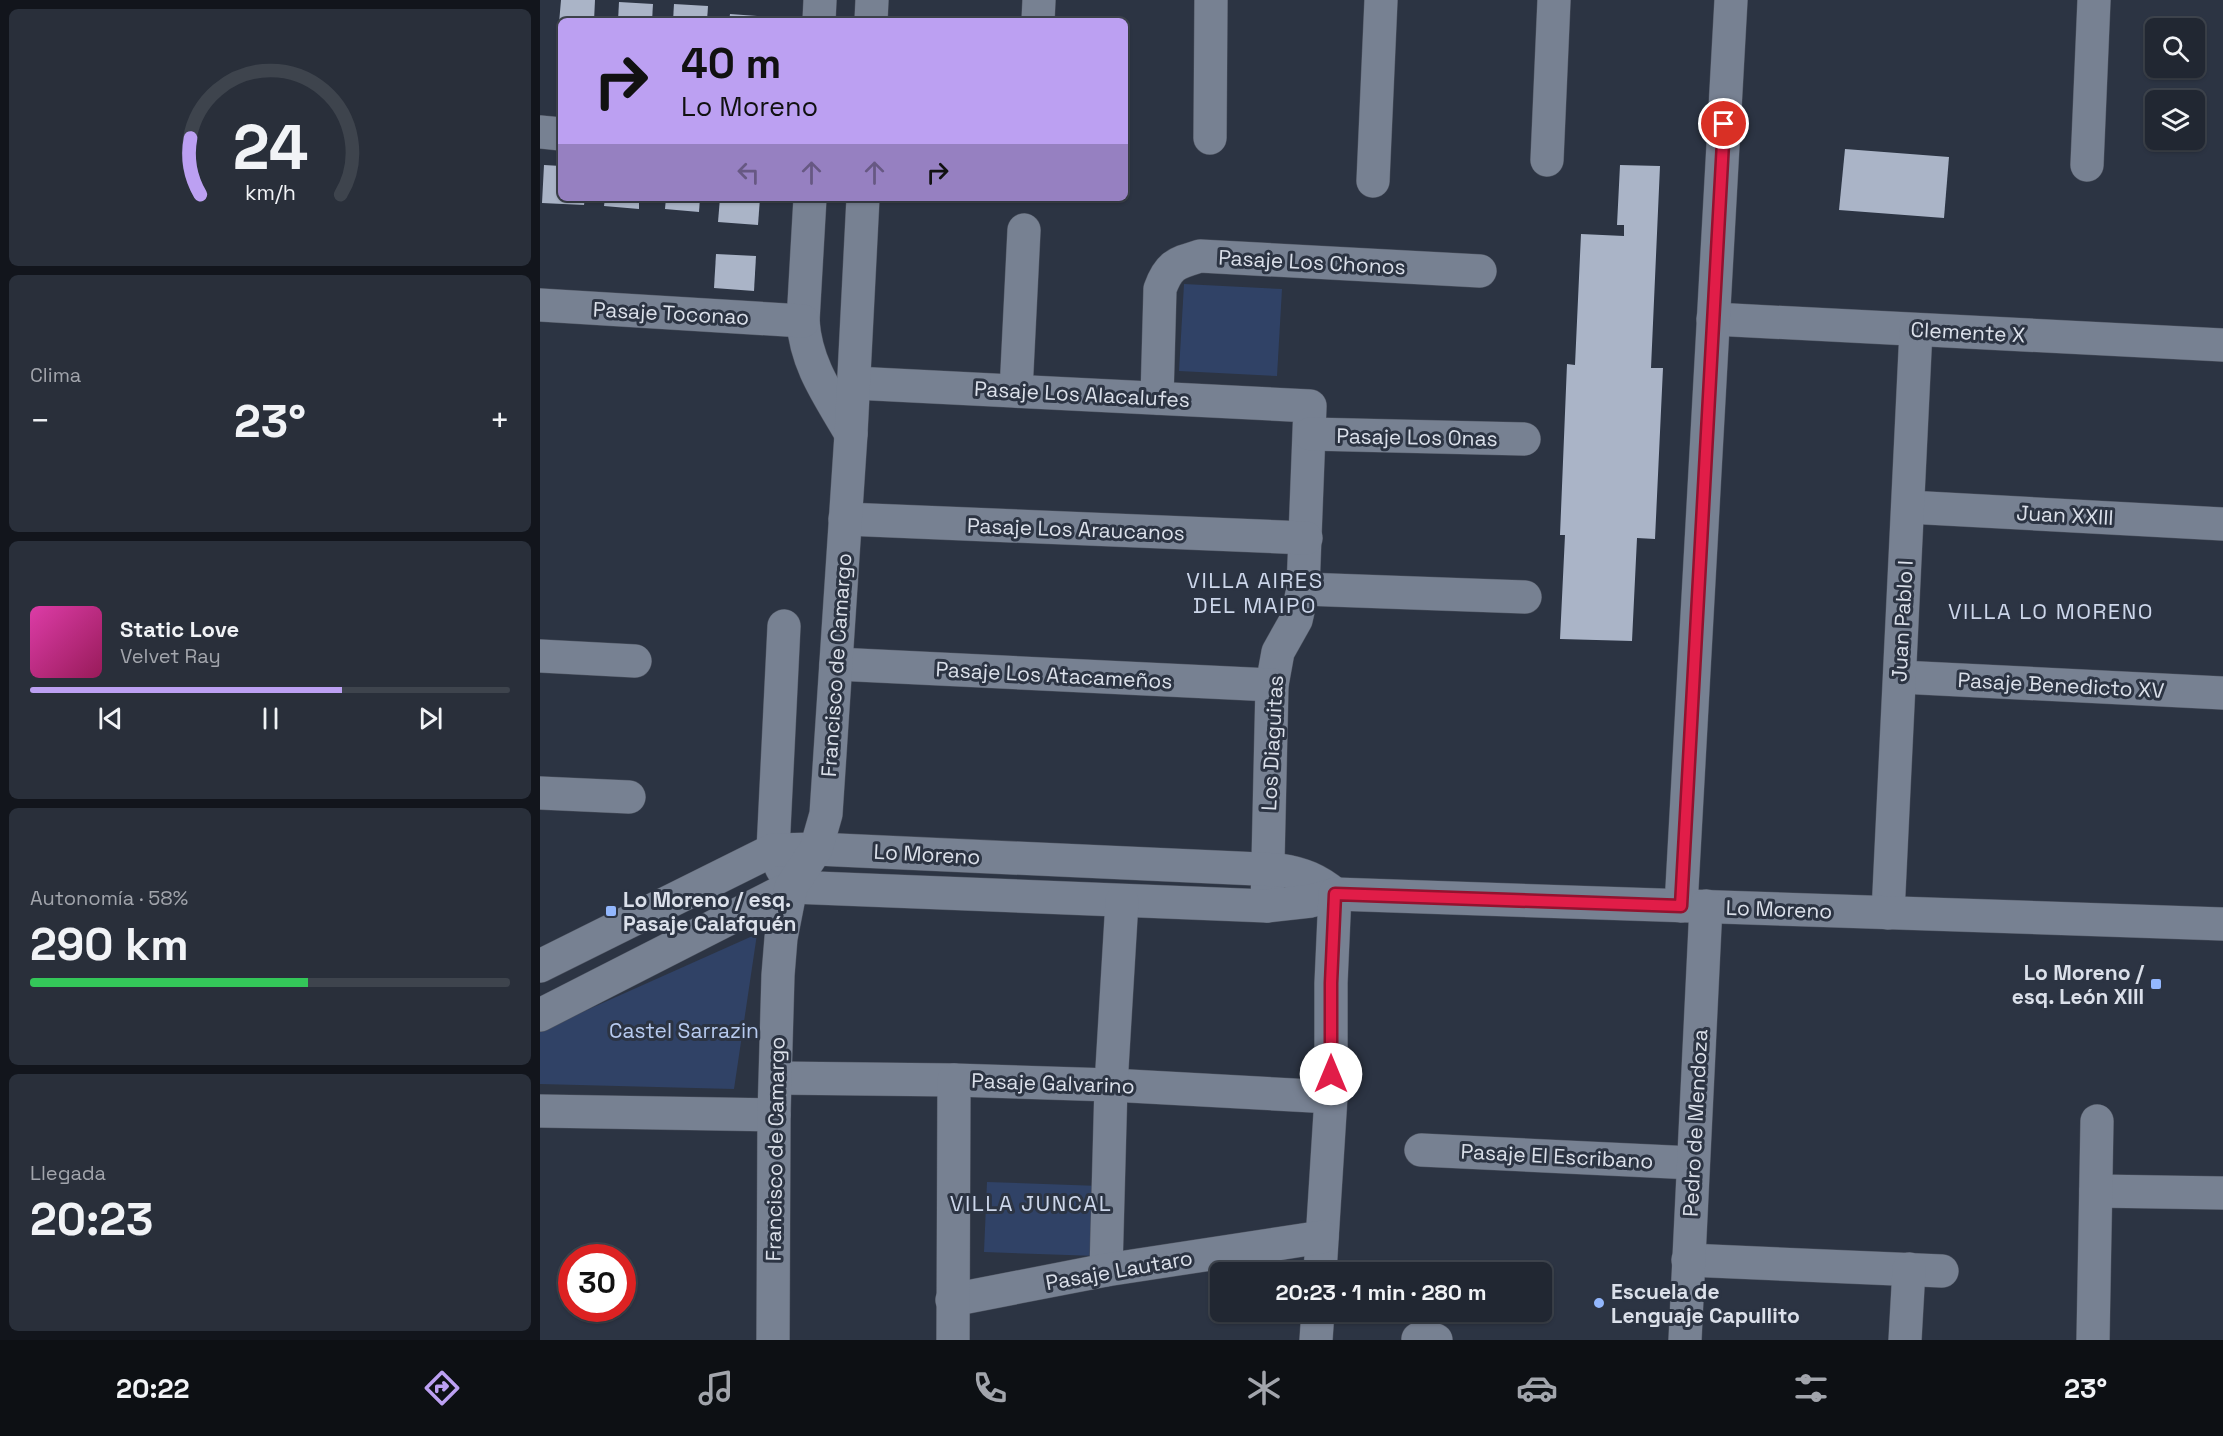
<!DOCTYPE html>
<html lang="es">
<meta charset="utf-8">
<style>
body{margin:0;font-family:"Space Grotesk",sans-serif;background:#292f3a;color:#f1f3f6;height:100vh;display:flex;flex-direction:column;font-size:22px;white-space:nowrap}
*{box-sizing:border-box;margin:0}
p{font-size:20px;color:#a2a5ac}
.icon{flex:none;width:33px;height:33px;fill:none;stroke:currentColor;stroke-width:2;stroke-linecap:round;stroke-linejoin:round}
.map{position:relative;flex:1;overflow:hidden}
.side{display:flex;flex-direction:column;gap:9px;padding:9px;background:#12151c;width:540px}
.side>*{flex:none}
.hud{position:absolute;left:18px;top:18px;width:570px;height:183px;border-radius:9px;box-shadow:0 2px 4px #0004,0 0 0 2px #3e444d;background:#bca0f2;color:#111;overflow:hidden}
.tools{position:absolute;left:1605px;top:18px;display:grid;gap:12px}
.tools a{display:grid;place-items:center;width:60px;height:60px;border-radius:9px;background:#212732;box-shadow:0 2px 4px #0004,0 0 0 2px #3e444d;font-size:30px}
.speed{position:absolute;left:18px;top:1244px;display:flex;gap:12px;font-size:30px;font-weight:700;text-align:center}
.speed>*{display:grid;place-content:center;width:78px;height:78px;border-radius:50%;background:#212732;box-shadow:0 2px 4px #0004,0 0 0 2px #3e444d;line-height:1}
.speed .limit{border:9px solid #d22;background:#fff;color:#111}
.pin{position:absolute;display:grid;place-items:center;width:51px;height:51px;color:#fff;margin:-26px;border:3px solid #fff;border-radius:50%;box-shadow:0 2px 6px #0007}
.me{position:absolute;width:66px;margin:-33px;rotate:0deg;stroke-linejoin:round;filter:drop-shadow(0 0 4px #0008)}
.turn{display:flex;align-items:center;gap:21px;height:126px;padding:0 24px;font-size:27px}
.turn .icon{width:78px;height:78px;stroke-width:2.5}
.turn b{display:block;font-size:42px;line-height:51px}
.lanes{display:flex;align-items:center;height:57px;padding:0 24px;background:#0003;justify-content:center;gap:30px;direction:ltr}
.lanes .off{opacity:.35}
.big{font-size:45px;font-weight:700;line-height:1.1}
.side .widget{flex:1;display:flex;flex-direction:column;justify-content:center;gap:9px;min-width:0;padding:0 21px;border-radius:9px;background:#292f3a}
.side .dial{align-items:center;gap:0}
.dial svg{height:156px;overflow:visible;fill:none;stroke:#3e444d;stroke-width:7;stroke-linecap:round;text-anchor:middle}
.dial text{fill:#f1f3f6;stroke:none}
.song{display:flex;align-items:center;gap:18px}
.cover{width:72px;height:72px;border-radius:9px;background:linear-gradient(135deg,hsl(320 70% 55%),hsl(330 70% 35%))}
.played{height:6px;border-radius:3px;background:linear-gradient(90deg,#bca0f2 65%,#3e444d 65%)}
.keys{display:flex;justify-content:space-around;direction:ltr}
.heat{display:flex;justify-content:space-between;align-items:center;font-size:33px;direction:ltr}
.charge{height:9px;border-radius:4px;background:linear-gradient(90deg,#34c759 58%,#3e444d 0)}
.trip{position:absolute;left:670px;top:1262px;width:342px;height:60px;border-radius:9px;background:#212732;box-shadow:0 2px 4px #0004,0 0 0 2px #3e444d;font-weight:700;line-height:60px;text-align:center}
.menu{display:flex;height:96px;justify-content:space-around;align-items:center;background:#0d1014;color:#a2a5ac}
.menu .icon{width:42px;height:42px}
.menu .on{color:#bca0f2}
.menu b{font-size:27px;color:#f1f3f6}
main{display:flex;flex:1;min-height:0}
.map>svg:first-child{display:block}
</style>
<main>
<section class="side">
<div class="widget dial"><svg viewBox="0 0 100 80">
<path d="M14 69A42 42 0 1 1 86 69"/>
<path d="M14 69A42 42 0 0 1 9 40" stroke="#bca0f2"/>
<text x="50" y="56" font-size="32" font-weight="700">24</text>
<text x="50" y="72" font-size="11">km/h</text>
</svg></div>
<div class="widget"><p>Clima</p>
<div class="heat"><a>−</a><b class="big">23°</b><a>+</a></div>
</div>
<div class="widget">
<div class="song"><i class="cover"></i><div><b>Static Love</b><p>Velvet Ray</p></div></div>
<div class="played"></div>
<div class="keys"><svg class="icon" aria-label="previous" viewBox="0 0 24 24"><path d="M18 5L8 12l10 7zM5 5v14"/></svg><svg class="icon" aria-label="pause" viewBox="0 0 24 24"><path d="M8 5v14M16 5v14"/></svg><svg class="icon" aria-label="next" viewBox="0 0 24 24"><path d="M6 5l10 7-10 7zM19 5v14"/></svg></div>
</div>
<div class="widget"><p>Autonomía · 58%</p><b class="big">290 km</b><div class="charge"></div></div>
<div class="widget"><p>Llegada</p><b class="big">20:23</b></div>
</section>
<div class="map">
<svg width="1683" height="1340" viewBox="0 0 1683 1340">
<rect width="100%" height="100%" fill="#2c3443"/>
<g fill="#304266">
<path d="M644,284L742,289L737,376L639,371Z"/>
<path d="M217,934L194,1089L0,1084V1031Z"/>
<path d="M447,1182L560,1186L557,1256L444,1252Z"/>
</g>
<g fill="#aab4c7">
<path d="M21,0H55L54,21H21V36L18,35Z"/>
<path d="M79,2L113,4L112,21H78Z"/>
<path d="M134,4L168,6L167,21H133Z"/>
<path d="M190,14L230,17L229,21H189Z"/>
<path d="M1305,149L1409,157L1404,218L1299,210Z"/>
<path d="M4,165L21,166V198H45L44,205L2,203Z"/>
<path d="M1080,165L1120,166L1111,368H1123L1115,539L1097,538L1092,641L1020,639L1025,535H1020L1027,364L1035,365L1041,234L1084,236V225H1077Z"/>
<path d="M65,198H99V209L64,206Z"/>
<path d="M126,198H160L159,212L125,209Z"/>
<path d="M180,198H220L218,225L178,222Z"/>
<path d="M176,254L216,256L214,291L174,288Z"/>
</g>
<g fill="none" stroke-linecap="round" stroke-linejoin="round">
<defs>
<g id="minor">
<path d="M279,21L280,0"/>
<path d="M331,21L332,0"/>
<path d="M498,21L499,0"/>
<path d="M0,132L21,134"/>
<path d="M670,138L671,0"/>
<path d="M1007,160L1014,0"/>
<path d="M1547,165L1554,0"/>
<path d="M833,181L841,0"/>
<path d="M270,198L263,321C266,365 289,396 311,434"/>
<path d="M0,305L263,321"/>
<path d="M1173,319L1683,345"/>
<path d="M314,383L770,406L763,589L756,620L738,652L732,685L727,906"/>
<path d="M476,391L484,230"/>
<path d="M617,398L620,289C629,264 637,263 660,256L940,271"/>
<path d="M770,434L984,439"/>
<path d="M1368,507L1683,524"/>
<path d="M305,519L766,538"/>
<path d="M763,589L985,597"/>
<path d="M0,656L95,661"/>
<path d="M296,664L732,685"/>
<path d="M1360,677L1683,693"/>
<path d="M0,793L89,797"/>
<path d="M242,869L233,850L244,626"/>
<path d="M1141,906L1191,0"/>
<path d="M1348,913L1376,330"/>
<path d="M0,966L233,850L276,849L740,870C762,873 778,880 795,894"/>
<path d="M0,1015L251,887L727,906L771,901L795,894L1683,924"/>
<path d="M236,1078L414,1080L571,1085L791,1097"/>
<path d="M0,1111L234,1115"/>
<path d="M881,1150L1153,1163"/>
<path d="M1556,1191L1683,1193"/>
<path d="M1148,1260L1402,1271"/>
<path d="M566,1270L571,1085L582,901"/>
<path d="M780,1272L791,1097V983L795,894"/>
<path d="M412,1300L566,1270L782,1237"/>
<path d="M878,1339L896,1340"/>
<path d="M233,1340L234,1115L238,975L241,938L251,887L276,849L286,814L311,434L323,198"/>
<path d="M413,1340L414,1080"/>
<path d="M776,1340L778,1311"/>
<path d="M1145,1340L1166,906"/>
<path d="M1365,1340L1369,1269"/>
<path d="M1553,1340L1557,1121"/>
</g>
</defs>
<use href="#minor" stroke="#4c525f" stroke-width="34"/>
<use href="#minor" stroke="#778192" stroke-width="33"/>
</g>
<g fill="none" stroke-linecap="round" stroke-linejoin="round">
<defs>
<path id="route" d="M791,1074V983L795,894L1141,906L1184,124"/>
</defs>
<use href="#route" stroke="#92132f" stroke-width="15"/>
<use href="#route" stroke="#e11d48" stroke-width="10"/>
</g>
<g fill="#93b7fd" stroke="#2c3443" stroke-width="2">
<rect x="65" y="905" width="12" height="12" rx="3"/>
<rect x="1610" y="978" width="12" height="12" rx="3"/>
<circle cx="1059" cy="1303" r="6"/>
</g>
<g text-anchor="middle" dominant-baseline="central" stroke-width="6" stroke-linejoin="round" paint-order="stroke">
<g font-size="21" fill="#dbe0ea" stroke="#2c3443">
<text transform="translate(772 262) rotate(3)">Pasaje Los Chonos</text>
<text transform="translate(131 313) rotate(3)">Pasaje Toconao</text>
<text transform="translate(1428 332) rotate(3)">Clemente X</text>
<text transform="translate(542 394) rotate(3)">Pasaje Los Alacalufes</text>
<text transform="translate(877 437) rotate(1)">Pasaje Los Onas</text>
<text transform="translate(1525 515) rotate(3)">Juan XXIII</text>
<text transform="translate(536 529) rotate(2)">Pasaje Los Araucanos</text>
<text transform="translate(1362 621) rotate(-87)">Juan Pablo I</text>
<text transform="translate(296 665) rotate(-86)">Francisco de Camargo</text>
<text transform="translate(514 675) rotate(3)">Pasaje Los Atacameños</text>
<text transform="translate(1521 685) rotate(3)">Pasaje Benedicto XV</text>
<text transform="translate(732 743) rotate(-87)">Los Diaguitas</text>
<text transform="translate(387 854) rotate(3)">Lo Moreno</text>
<text transform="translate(1239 909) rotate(2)">Lo Moreno</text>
<text transform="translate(513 1083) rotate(2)">Pasaje Galvarino</text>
<text transform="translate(1155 1123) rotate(-87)">Pedro de Mendoza</text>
<text transform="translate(235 1149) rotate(-89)">Francisco de Camargo</text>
<text transform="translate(1017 1156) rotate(3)">Pasaje El Escribano</text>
<text transform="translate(579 1270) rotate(-10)">Pasaje Lautaro</text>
</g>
<g font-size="21" font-weight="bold" fill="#dbe0ea" stroke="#2c3443" text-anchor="start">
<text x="83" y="899">Lo Moreno / esq.<tspan x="83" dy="24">Pasaje Calafquén</tspan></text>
<text x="1604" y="972" text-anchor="end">Lo Moreno /<tspan x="1604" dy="24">esq. León XIII</tspan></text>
<text x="1071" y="1291">Escuela de<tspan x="1071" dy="24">Lenguaje Capullito</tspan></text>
</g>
<g font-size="21" fill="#b7caef" stroke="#2c3443">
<text x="144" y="1030">Castel Sarrazin</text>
</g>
<g font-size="22" letter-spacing="1.5" fill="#ccd6ea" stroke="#2c3443">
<text x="715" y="580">VILLA AIRES<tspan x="715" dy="25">DEL MAIPO</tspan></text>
<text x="1511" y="611">VILLA LO MORENO</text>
<text x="491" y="1203">VILLA JUNCAL</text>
</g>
</g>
</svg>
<div class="tools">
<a><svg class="icon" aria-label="search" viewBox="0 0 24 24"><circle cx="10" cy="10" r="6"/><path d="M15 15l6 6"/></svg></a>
<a><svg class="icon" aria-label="layers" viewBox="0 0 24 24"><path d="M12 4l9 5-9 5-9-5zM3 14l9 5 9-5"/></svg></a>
</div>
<div class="speed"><div class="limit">30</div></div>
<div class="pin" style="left:1184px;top:124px;background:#d93025"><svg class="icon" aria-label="arrive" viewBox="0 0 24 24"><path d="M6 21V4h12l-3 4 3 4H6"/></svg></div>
<svg class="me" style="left:791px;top:1074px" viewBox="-20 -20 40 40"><circle r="19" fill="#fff"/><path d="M0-13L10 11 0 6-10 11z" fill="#e11d48"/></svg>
<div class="trip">20:23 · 1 min · 280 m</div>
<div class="hud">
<div class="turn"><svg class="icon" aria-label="right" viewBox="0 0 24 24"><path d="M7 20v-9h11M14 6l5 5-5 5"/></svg><div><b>40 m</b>Lo Moreno</div></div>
<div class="lanes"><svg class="icon off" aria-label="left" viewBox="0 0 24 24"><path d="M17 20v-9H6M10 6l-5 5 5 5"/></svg><svg class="icon off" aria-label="ahead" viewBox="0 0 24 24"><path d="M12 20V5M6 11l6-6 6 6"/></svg><svg class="icon off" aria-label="ahead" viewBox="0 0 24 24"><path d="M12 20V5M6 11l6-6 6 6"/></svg><svg class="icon" aria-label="right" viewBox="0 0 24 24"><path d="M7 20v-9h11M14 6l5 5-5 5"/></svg></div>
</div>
</div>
</main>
<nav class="menu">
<b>20:22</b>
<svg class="icon on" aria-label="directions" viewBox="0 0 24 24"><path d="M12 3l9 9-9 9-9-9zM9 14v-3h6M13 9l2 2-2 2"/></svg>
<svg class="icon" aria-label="music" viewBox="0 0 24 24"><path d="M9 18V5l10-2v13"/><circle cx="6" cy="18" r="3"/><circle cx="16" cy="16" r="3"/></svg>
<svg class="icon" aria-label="phone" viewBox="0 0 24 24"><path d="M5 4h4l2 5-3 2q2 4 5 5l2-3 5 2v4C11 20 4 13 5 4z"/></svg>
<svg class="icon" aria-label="climate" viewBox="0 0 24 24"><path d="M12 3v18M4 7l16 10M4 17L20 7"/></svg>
<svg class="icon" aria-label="car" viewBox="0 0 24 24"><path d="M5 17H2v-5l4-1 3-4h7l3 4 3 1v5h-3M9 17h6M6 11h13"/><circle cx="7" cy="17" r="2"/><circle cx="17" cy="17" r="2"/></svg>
<svg class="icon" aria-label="filters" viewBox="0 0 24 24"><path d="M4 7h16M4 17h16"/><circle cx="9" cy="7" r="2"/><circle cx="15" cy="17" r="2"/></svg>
<b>23°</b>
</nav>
